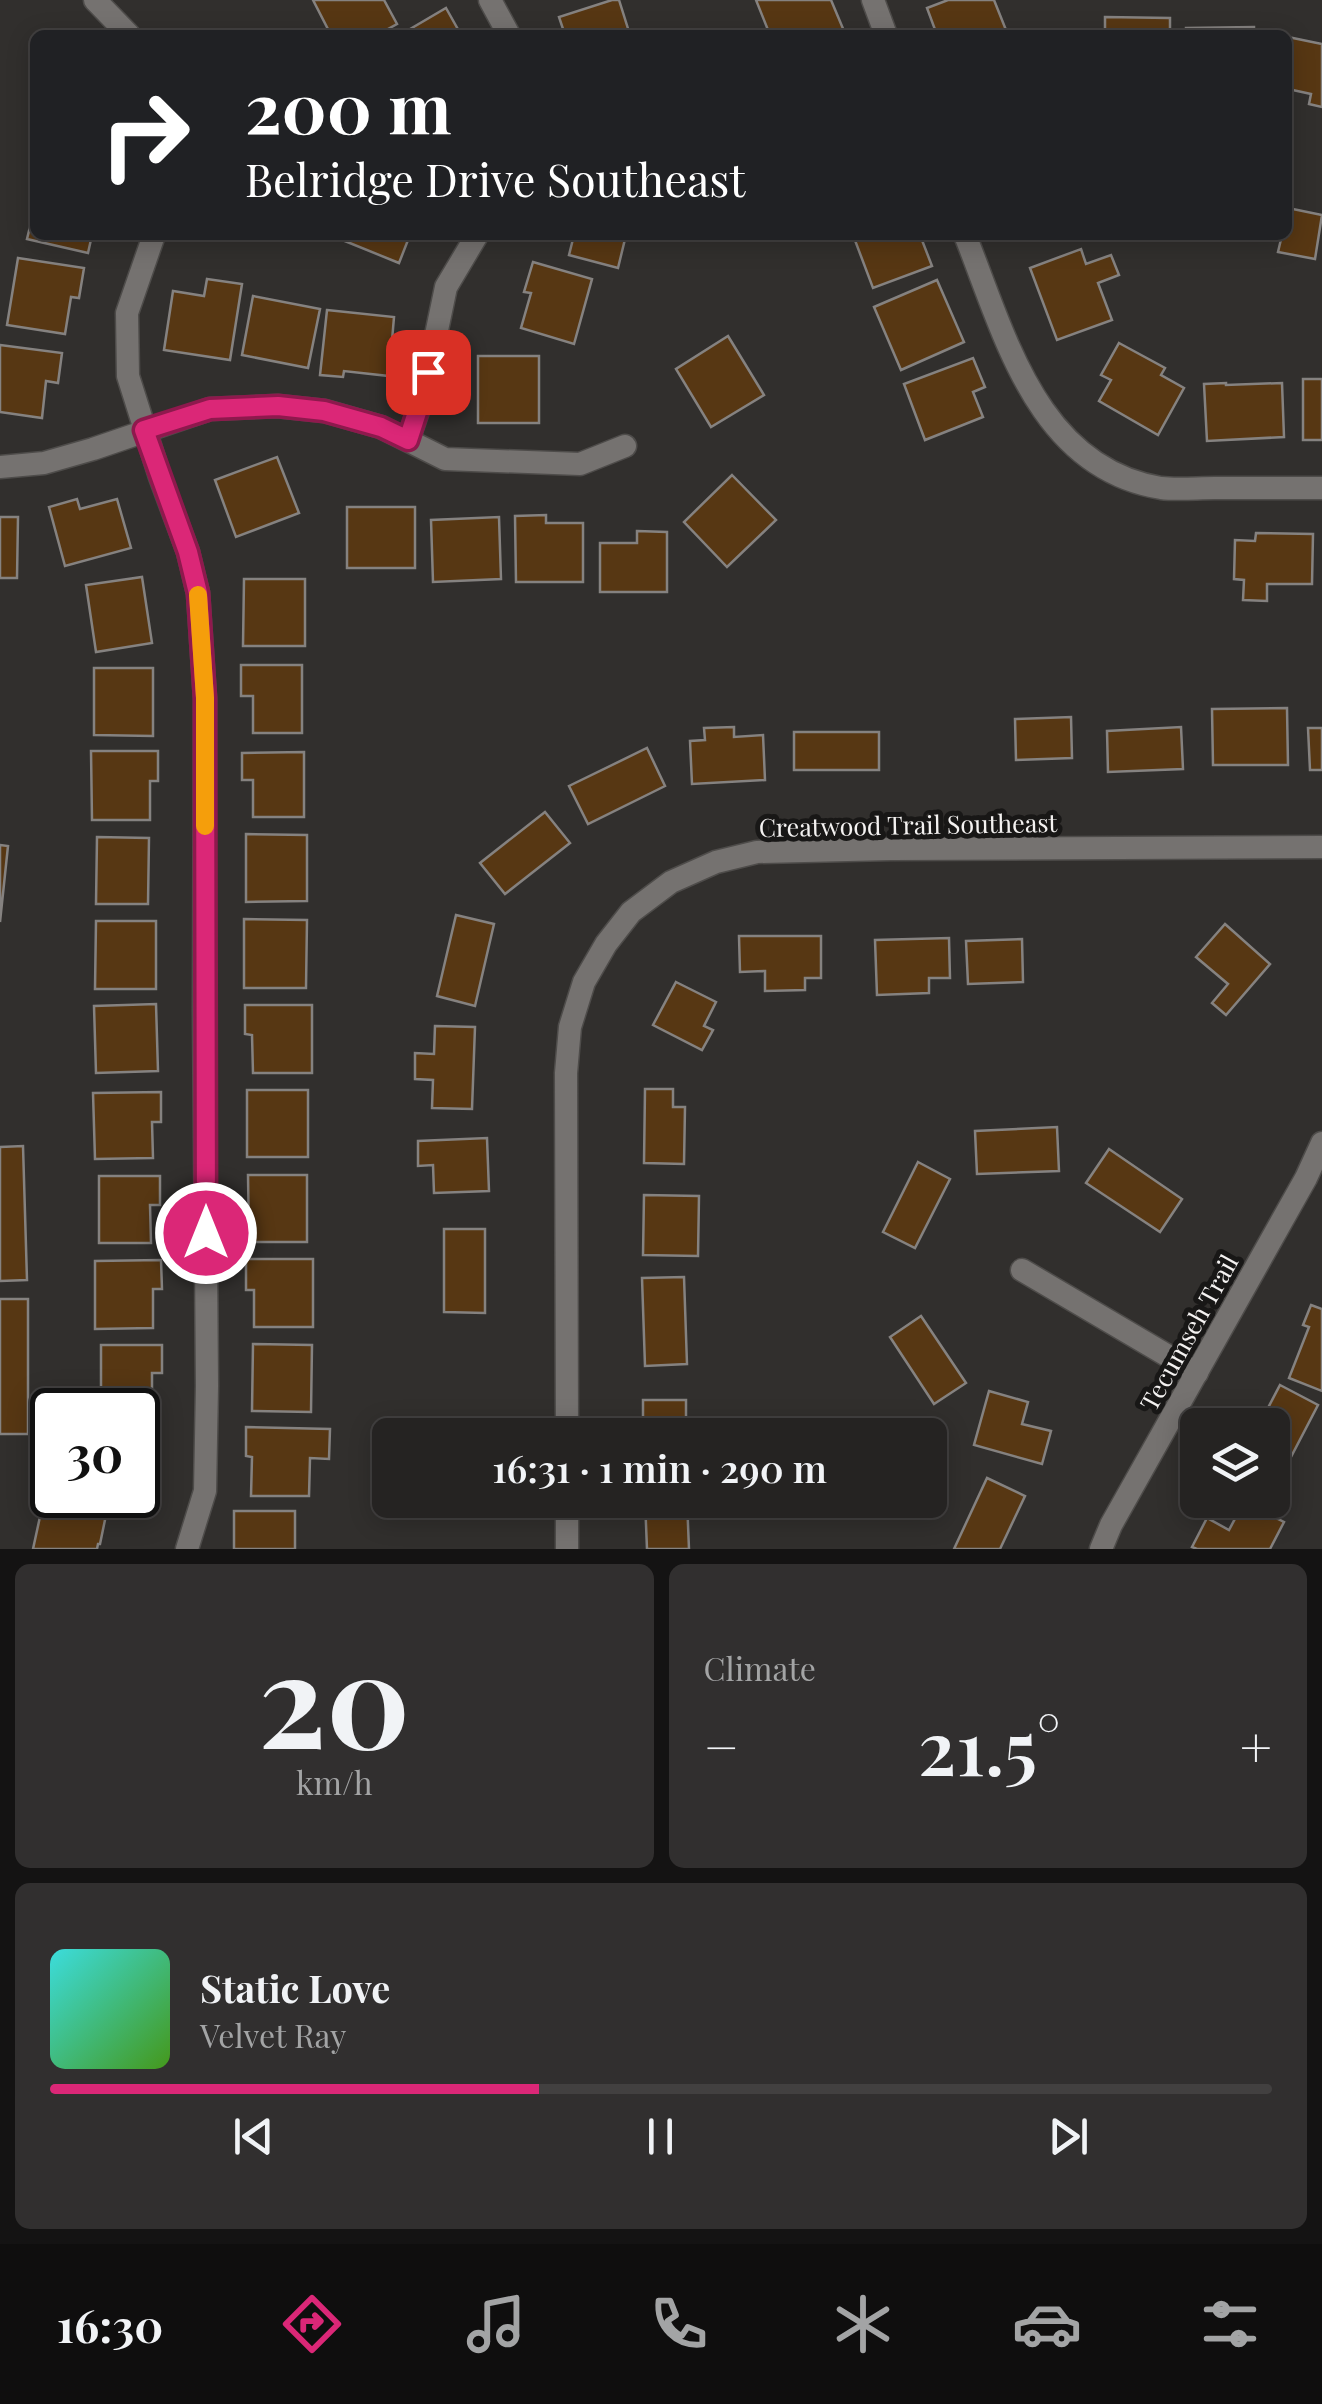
<!DOCTYPE html>
<meta charset="utf-8">
<style>
body{margin:0;font-family:"Playfair Display",serif;background:#312f2f;color:#f1f3f6;height:100vh;display:flex;flex-direction:column;font-size:38px;white-space:nowrap}
*{box-sizing:border-box;margin:0}
p{font-size:32px;color:#a3a4a5}
.icon{flex:none;width:55px;height:55px;fill:none;stroke:currentColor;stroke-width:2;stroke-linecap:round;stroke-linejoin:round}
.map{position:relative;height:1549px;overflow:hidden}
.details{display:flex;flex-direction:column;gap:15px;padding:15px;background:#141313;flex:1}
.details>*{flex:none}
.guide{position:absolute;left:30px;top:30px;width:1262px;height:210px;border-radius:15px;box-shadow:0 5px 25px #0003,0 0 0 2px #424040;background:#202124;color:#fff;overflow:hidden}
.fabs{position:absolute;left:1180px;top:1408px;display:grid;gap:20px}
.fabs a{display:grid;place-items:center;width:110px;height:110px;border-radius:15px;background:#252322;box-shadow:0 5px 25px #0003,0 0 0 2px #424040;font-size:50px}
.speed{position:absolute;left:30px;top:1388px;display:flex;gap:20px;font-size:50px;font-weight:700;text-align:center}
.speed>*{display:grid;place-content:center;width:130px;height:130px;border-radius:50%;background:#252322;box-shadow:0 5px 25px #0003,0 0 0 2px #424040;line-height:1}
.speed .limit{border:5px solid #111;border-radius:15px;background:#fff;color:#111}
.pin{position:absolute;display:grid;place-items:center;width:85px;height:85px;color:#fff;margin:-42px;border-radius:20px;box-shadow:0 5px 15px #0006}
.me{position:absolute;width:110px;margin:-55px;rotate:0deg;stroke-linejoin:round;filter:drop-shadow(0 0 8px #0008)}
.turn{display:flex;align-items:center;gap:35px;height:210px;padding:0 50px;font-size:45px}
.turn .icon{width:130px;height:130px;stroke-width:2.5}
.turn b{display:block;font-size:70px;line-height:85px}
.big{font-size:75px;font-weight:600;line-height:1.1}
.details .widget{flex:1;display:flex;flex-direction:column;justify-content:center;gap:15px;min-width:0;padding:0 35px;border-radius:15px;background:#312f2f}
.details .dial{align-items:center;gap:0}
.dial b{font-size:130px;line-height:1}
.song{display:flex;align-items:center;gap:30px}
.cover{width:120px;height:120px;border-radius:15px;background:linear-gradient(135deg,hsl(180 70% 55%),hsl(100 70% 35%))}
.played{height:10px;border-radius:5px;background:linear-gradient(90deg,#db2777 40%,#424040 40%)}
.keys{display:flex;justify-content:space-around;direction:ltr}
.heat{display:flex;justify-content:space-between;align-items:center;font-size:55px;direction:ltr}
.details .tiles{flex:1;display:grid;gap:15px;grid-template-columns:1fr 1fr}
.widget:last-child{grid-column:span 2}
.trip{position:absolute;left:372px;top:1418px;width:575px;height:100px;border-radius:15px;background:#252322;box-shadow:0 5px 25px #0003,0 0 0 2px #424040;font-weight:600;line-height:100px;text-align:center}
.tabs{display:flex;height:160px;justify-content:space-around;align-items:center;background:#0f0e0e;color:#a3a4a5}
.tabs .icon{width:70px;height:70px}
.tabs .active{color:#db2777}
.tabs b{font-size:45px;color:#f1f3f6}
.map>svg:first-child{display:block}
</style>
<div class="map">
<svg width="1322" height="1549" viewBox="0 0 1322 1549">
<rect width="100%" height="100%" fill="#312f2d"/>
<g fill="#573713" stroke="#858280" stroke-width="2.5">
<path d="M313,0H384L397,24L377,35H331Z"/>
<path d="M612,0H619L630,35H565L559,17Z"/>
<path d="M756,0H831L844,31L832,35H770Z"/>
<path d="M948,0H994L1008,35H937L927,8Z"/>
<path d="M446,8L460,33L456,35H400Z"/>
<path d="M1105,17L1170,18V35H1105Z"/>
<path d="M1254,27V35H1186V28Z"/>
<path d="M1288,37L1322,44V107L1309,104L1311,94L1288,89Z"/>
<path d="M35,206V235H92L88,253L27,239Z"/>
<path d="M1288,208L1322,215L1315,259L1278,252L1282,235H1288Z"/>
<path d="M330,235H410L399,263Z"/>
<path d="M574,235H626L618,268L569,255Z"/>
<path d="M853,235H920L932,266L873,288Z"/>
<path d="M1081,249L1086,264L1111,255L1119,275L1098,283L1112,320L1057,340L1030,268Z"/>
<path d="M18,258L84,268L79,298L71,297L65,334L7,325Z"/>
<path d="M533,262L592,279L574,344L521,328L531,293L524,292Z"/>
<path d="M207,279L242,284L230,360L164,350L173,291L204,296Z"/>
<path d="M937,280L964,342L901,370L874,307Z"/>
<path d="M253,296L320,309L308,368L242,355Z"/>
<path d="M327,310L394,317L389,376L344,371L343,377L320,375Z"/>
<path d="M728,336L764,395L711,427L676,369Z"/>
<path d="M1119,343L1165,368L1161,375L1184,388L1158,435L1099,401L1111,380L1101,375Z"/>
<path d="M0,345L62,353L58,383L46,381L42,418L0,412Z"/>
<rect x="478" y="356" width="61" height="67"/>
<path d="M973,358L985,387L973,392L983,417L925,440L904,384Z"/>
<rect x="1303" y="379" width="19" height="61"/>
<path d="M1226,383V385L1282,383L1284,437L1207,441L1204,384Z"/>
<path d="M277,457L299,513L236,537L215,480Z"/>
<path d="M732,475L776,520L727,567L684,522Z"/>
<path d="M77,499L80,509L117,499L131,548L65,566L49,507Z"/>
<rect x="347" y="507" width="68" height="61"/>
<path d="M546,515V523H583V582H516L515,516Z"/>
<path d="M0,517H18L17,578H0Z"/>
<path d="M499,517L501,579L433,582L431,520Z"/>
<path d="M637,531L667,532V592H600V543H637Z"/>
<path d="M1256,533L1313,534L1312,584H1267V601L1243,600L1244,580L1234,579L1235,540L1255,541Z"/>
<path d="M142,577L152,643L96,652L86,585Z"/>
<path d="M244,579H305V646H243Z"/>
<path d="M241,665H302V733H253V696H241Z"/>
<path d="M94,668H153V736L94,735Z"/>
<path d="M1287,708L1288,765H1213L1212,709Z"/>
<path d="M1071,717L1072,758L1016,760L1015,719Z"/>
<path d="M734,727V737L763,735L765,780L692,784L690,741L705,740L704,728Z"/>
<path d="M1181,727L1183,769L1108,772L1107,731Z"/>
<path d="M1308,728H1322V770H1310Z"/>
<rect x="794" y="732" width="85" height="38"/>
<path d="M647,748L665,786L588,824L569,786Z"/>
<path d="M91,751H158V781H150V820H92Z"/>
<path d="M304,752V817H253V780H242V753Z"/>
<path d="M545,812L570,843L505,894L480,863Z"/>
<path d="M246,834L307,835V901L246,902Z"/>
<path d="M97,837L149,838L148,904H96Z"/>
<path d="M0,845L8,846L0,922Z"/>
<path d="M456,915L494,924L475,1006L437,996Z"/>
<path d="M244,919L307,920L306,988H244Z"/>
<path d="M96,921H156V989H95Z"/>
<path d="M1225,924L1270,964L1226,1015L1212,1003L1228,984L1196,957Z"/>
<path d="M739,936H821V978H805V990L765,991V971L740,972Z"/>
<path d="M949,938L950,978H929V993L877,995L875,940Z"/>
<path d="M1022,939L1023,982L968,984L966,941Z"/>
<path d="M676,982L716,1002L704,1026L713,1030L702,1050L653,1025Z"/>
<path d="M156,1004L158,1071L96,1073L94,1006Z"/>
<path d="M245,1005H312V1073H253L252,1035L245,1034Z"/>
<path d="M435,1026L475,1027L472,1109L432,1108L433,1080L415,1079V1053L434,1054Z"/>
<path d="M645,1089H673V1107H685L684,1164L644,1163Z"/>
<rect x="247" y="1090" width="61" height="67"/>
<path d="M161,1092V1122H152L153,1158L95,1159L93,1093Z"/>
<path d="M1057,1127L1059,1171L977,1174L975,1131Z"/>
<path d="M487,1138L489,1191L434,1193L433,1165L418,1166V1141Z"/>
<path d="M23,1146L27,1280L0,1281V1147Z"/>
<path d="M1109,1149L1182,1199L1160,1232L1086,1183Z"/>
<path d="M918,1162L950,1179L915,1248L883,1232Z"/>
<path d="M248,1175H307V1242H249Z"/>
<path d="M99,1176H160V1205H150L151,1243H99Z"/>
<path d="M644,1195L699,1196L698,1256L643,1255Z"/>
<path d="M444,1229H485V1313L444,1312Z"/>
<path d="M246,1259H313V1327H254V1290H246Z"/>
<path d="M161,1260L162,1289H153V1328L95,1329V1261Z"/>
<path d="M684,1277L687,1364L645,1366L642,1278Z"/>
<rect x="0" y="1299" width="28" height="135"/>
<path d="M1311,1305L1322,1309V1391L1289,1378L1309,1327L1303,1325Z"/>
<path d="M921,1316L966,1383L934,1404L890,1337Z"/>
<path d="M253,1344L312,1345L311,1412L252,1411Z"/>
<path d="M101,1345H162V1373H152V1412L101,1410Z"/>
<path d="M1280,1385L1318,1405L1280,1478L1272,1474V1425H1259Z"/>
<path d="M989,1391L1028,1402L1022,1424L1051,1431L1042,1464L974,1445Z"/>
<rect x="643" y="1400" width="43" height="35"/>
<path d="M246,1427L330,1429L329,1459L310,1458L309,1496H251L252,1457L246,1456Z"/>
<path d="M138,1430H158V1457L147,1458V1496H96L138,1495Z"/>
<path d="M389,1470L390,1500H484V1508L390,1511Z"/>
<path d="M987,1478L1025,1496L1000,1549H954Z"/>
<path d="M645,1500H687L689,1549H647Z"/>
<path d="M1244,1502L1284,1522L1270,1549H1197L1192,1547L1207,1518L1229,1530Z"/>
<path d="M43,1503L106,1515L100,1544H98L97,1549H33Z"/>
<rect x="234" y="1511" width="61" height="38"/>
</g>
<g fill="none" stroke-linecap="round" stroke-linejoin="round">
<defs>
<g id="street">
<path d="M95,0L129,35"/>
<path d="M490,0L509,35"/>
<path d="M873,0L886,35"/>
<path d="M154,235L127,313L128,376L160,477L188,552L198,593L205,699L204,1010L207,1386L205,1491L187,1549"/>
<path d="M965,235C1005,335 1037,468 1161,488C1178,490 1197,488 1215,488C1250,488 1286,488 1322,488"/>
<path d="M408,440L423,397L446,287L477,235"/>
<path d="M0,467L44,463L93,449L210,409L277,406L325,411L381,427L445,459L580,464L625,446"/>
<path d="M1022,1270L1197,1373"/>
<path d="M567,1435L566,1073L570,1027L584,982L606,944L631,912L671,882L716,862L757,852L891,849L1322,847"/>
<path d="M567,1500V1549"/>
<path d="M1101,1549L1111,1525L1306,1178L1322,1143"/>
</g>
</defs>
<use href="#street" stroke="#4e4c4a" stroke-width="25"/>
<use href="#street" stroke="#757270" stroke-width="22"/>
</g>
<g fill="none" stroke-linecap="round" stroke-linejoin="round">
<defs>
<path id="route" d="M206,1233L205,698L198,593L188,552L144,430L210,409L278,406L324,411L381,427L408,440L422,397L428,372"/>
</defs>
<use href="#route" stroke="#8e194d" stroke-width="25"/>
<use href="#route" stroke="#db2777" stroke-width="18"/>
<path stroke="#f59e0b" stroke-width="18" d="M198,595L205,698V826"/>
</g>
<g text-anchor="middle" dominant-baseline="central" stroke-width="10" stroke-linejoin="round" paint-order="stroke">
<g font-size="25" fill="#f4f2f1" stroke="#181716">
<text transform="translate(908 824) rotate(-1)">Creatwood Trail Southeast</text>
<text transform="translate(1188 1332) rotate(-61)">Tecumseh Trail</text>
</g>
</g>
</svg>
<div class="fabs">
<a><svg class="icon" aria-label="layers" viewBox="0 0 24 24"><path d="M12 4l9 5-9 5-9-5zM3 14l9 5 9-5"/></svg></a>
</div>
<div class="speed"><div class="limit">30</div></div>
<div class="pin" style="left:428px;top:372px;background:#d93025"><svg class="icon" aria-label="arrive" viewBox="0 0 24 24"><path d="M6 21V4h12l-3 4 3 4H6"/></svg></div>
<svg class="me" style="left:206px;top:1233px" viewBox="-20 -20 40 40"><circle r="17" fill="#db2777" stroke="#fff" stroke-width="3"/><path d="M0-11L8 9 0 5-8 9z" fill="#fff"/></svg>
<div class="trip">16:31 · 1 min · 290 m</div>
<div class="guide">
<div class="turn"><svg class="icon" aria-label="right" viewBox="0 0 24 24"><path d="M7 20v-9h11M14 6l5 5-5 5"/></svg><div><b>200 m</b>Belridge Drive Southeast</div></div>
</div>
</div>
<section class="details">
<div class="tiles">
<div class="widget dial"><b>20</b><p>km/h</p></div>
<div class="widget"><p>Climate</p>
<div class="heat"><a>−</a><b class="big">21.5°</b><a>+</a></div>
</div>
<div class="widget">
<div class="song"><i class="cover"></i><div><b>Static Love</b><p>Velvet Ray</p></div></div>
<div class="played"></div>
<div class="keys"><svg class="icon" aria-label="previous" viewBox="0 0 24 24"><path d="M18 5L8 12l10 7zM5 5v14"/></svg><svg class="icon" aria-label="pause" viewBox="0 0 24 24"><path d="M8 5v14M16 5v14"/></svg><svg class="icon" aria-label="next" viewBox="0 0 24 24"><path d="M6 5l10 7-10 7zM19 5v14"/></svg></div>
</div>
</div>
</section>
<nav class="tabs">
<b>16:30</b>
<svg class="icon active" aria-label="directions" viewBox="0 0 24 24"><path d="M12 3l9 9-9 9-9-9zM9 14v-3h6M13 9l2 2-2 2"/></svg>
<svg class="icon" aria-label="music" viewBox="0 0 24 24"><path d="M9 18V5l10-2v13"/><circle cx="6" cy="18" r="3"/><circle cx="16" cy="16" r="3"/></svg>
<svg class="icon" aria-label="phone" viewBox="0 0 24 24"><path d="M5 4h4l2 5-3 2q2 4 5 5l2-3 5 2v4C11 20 4 13 5 4z"/></svg>
<svg class="icon" aria-label="climate" viewBox="0 0 24 24"><path d="M12 3v18M4 7l16 10M4 17L20 7"/></svg>
<svg class="icon" aria-label="car" viewBox="0 0 24 24"><path d="M5 17H2v-5l4-1 3-4h7l3 4 3 1v5h-3M9 17h6M6 11h13"/><circle cx="7" cy="17" r="2"/><circle cx="17" cy="17" r="2"/></svg>
<svg class="icon" aria-label="filters" viewBox="0 0 24 24"><path d="M4 7h16M4 17h16"/><circle cx="9" cy="7" r="2"/><circle cx="15" cy="17" r="2"/></svg>
</nav>
